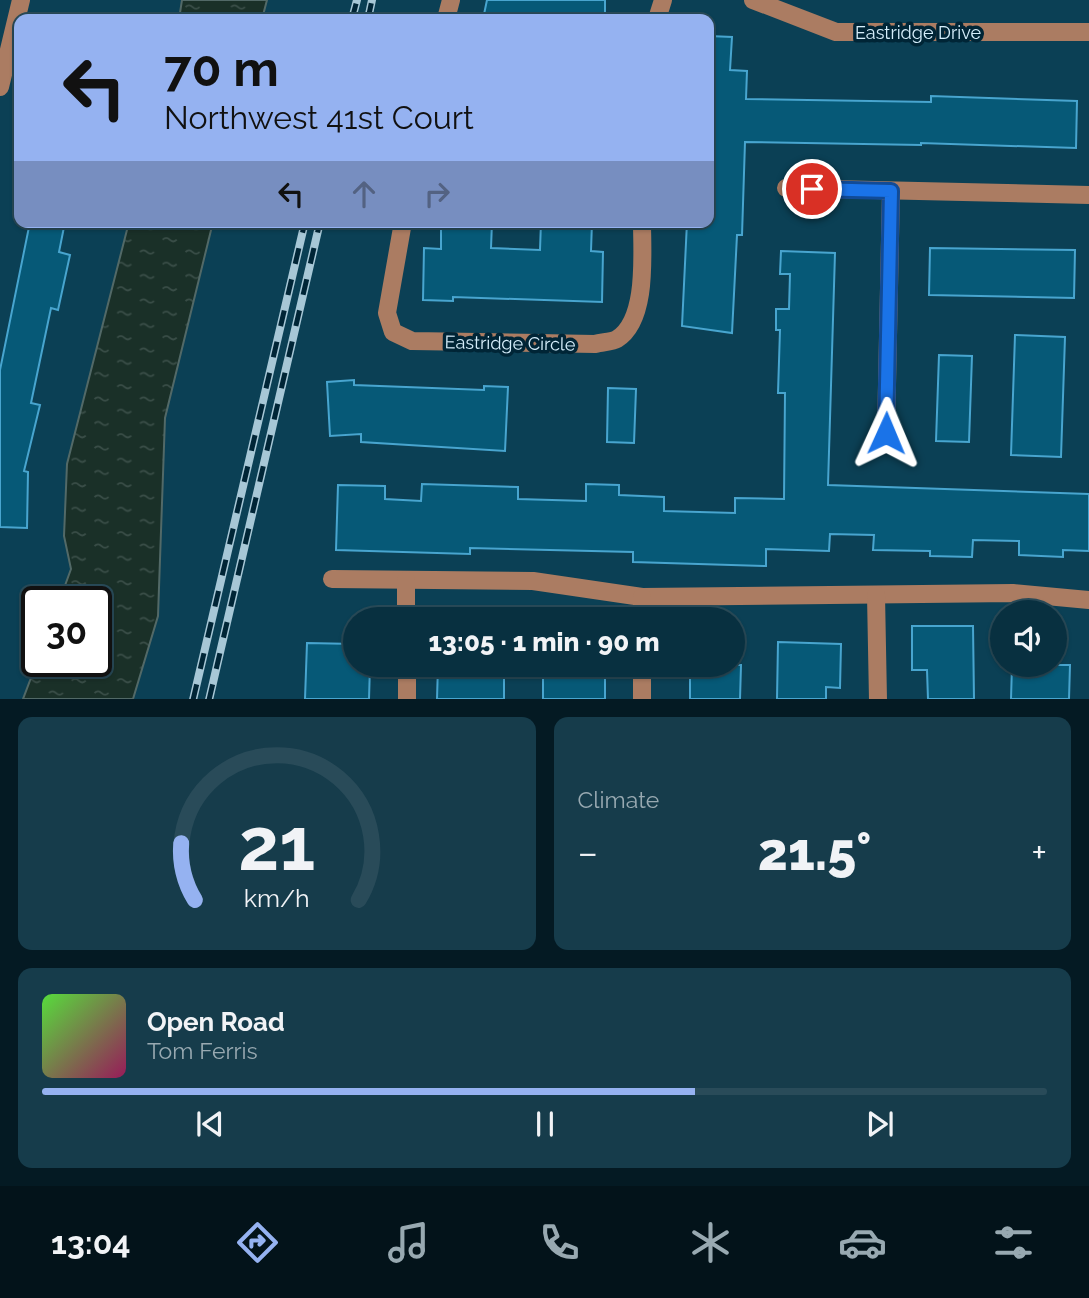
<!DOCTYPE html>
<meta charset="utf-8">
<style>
body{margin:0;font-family:Raleway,sans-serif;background:#163c4b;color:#f1f3f6;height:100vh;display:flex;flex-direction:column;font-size:26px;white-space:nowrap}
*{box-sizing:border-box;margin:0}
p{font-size:23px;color:#98a9b1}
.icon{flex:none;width:38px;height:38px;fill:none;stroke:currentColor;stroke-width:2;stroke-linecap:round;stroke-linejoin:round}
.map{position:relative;height:699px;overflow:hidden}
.drawer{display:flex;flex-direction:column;gap:18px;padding:18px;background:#041a23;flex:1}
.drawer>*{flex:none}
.guide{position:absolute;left:14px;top:14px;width:700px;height:214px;border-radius:14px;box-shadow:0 2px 5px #0004,0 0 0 2px #294b59;background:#95b2f1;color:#111;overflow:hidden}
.controls{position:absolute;left:990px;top:600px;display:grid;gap:14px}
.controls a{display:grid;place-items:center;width:77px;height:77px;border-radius:50%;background:#083040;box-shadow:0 2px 5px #0004,0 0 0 2px #294b59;font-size:35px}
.speed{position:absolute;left:21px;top:586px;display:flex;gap:14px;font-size:35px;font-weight:700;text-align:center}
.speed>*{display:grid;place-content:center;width:91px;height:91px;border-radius:50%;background:#083040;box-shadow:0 2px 5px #0004,0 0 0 2px #294b59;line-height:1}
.speed .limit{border:4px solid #111;border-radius:10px;background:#fff;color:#111}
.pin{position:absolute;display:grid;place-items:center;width:60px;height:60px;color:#fff;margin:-30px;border:4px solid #fff;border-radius:50%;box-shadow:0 2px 7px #0007}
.me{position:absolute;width:77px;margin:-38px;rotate:1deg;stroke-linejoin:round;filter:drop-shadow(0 0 5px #0008)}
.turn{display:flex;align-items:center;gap:24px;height:147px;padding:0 35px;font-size:32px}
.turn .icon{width:91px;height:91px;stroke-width:2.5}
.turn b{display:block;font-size:49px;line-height:60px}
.lanes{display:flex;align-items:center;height:66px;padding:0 35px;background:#0003;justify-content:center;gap:35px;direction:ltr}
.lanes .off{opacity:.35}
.big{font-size:52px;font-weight:800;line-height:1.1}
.drawer .card{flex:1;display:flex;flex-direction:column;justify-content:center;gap:10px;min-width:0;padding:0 24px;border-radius:14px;background:#163c4b}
.drawer .dial{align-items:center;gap:0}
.dial svg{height:182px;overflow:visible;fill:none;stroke:#294b59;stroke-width:7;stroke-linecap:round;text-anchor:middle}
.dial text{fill:#f1f3f6;stroke:none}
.song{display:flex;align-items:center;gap:21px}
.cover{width:84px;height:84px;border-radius:10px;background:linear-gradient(135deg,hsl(110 70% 55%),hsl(330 70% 35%))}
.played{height:7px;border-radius:4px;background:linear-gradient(90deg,#95b2f1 65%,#294b59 65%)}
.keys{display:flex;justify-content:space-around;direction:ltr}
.heat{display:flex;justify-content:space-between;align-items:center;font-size:38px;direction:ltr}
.drawer .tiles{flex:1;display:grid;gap:18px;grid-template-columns:1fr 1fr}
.card:last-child{grid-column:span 2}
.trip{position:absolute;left:343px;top:607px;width:402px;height:70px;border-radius:35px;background:#083040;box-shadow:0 2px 5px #0004,0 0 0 2px #294b59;font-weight:800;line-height:70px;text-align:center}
.menu{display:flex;height:112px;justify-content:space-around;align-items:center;background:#03131a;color:#98a9b1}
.menu .icon{width:49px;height:49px}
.menu .selected{color:#95b2f1}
.menu b{font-size:32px;color:#f1f3f6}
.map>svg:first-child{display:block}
</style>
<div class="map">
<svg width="1089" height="700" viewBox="0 0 1089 700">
<defs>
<pattern id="water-ripples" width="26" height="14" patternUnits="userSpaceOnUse" patternTransform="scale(1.75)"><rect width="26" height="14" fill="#1a3028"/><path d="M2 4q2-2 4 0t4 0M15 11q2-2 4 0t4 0" fill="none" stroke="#3a4e48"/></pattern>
</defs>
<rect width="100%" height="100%" fill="#0b4055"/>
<g fill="url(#water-ripples)" stroke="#526967" stroke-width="2">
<path d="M182,0H267L262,19H179Z"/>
<path d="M129,222H213L165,418L158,616L133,699H23L37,662H96V602H59L71,569L64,536L67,464Z"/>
</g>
<g fill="#065977" stroke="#48a5cf" stroke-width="2">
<path d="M487,0H605V19H483Z"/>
<path d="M709,36L732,37L730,70L747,71L746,99L931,102V96L1077,101L1076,148L921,143V145L745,142L742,235H737L732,333L682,326L687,222H709Z"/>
<path d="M30,222H65L59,252L70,255L58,310L51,308L31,403L40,405L24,471L28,472L27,528L0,527V370Z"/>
<path d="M441,222H492L491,248L540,250L541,222H592L591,251L603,252L602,302L453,297V301L423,300L424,248L441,249Z"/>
<path d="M930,248L1075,250L1074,298L929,295Z"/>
<path d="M781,251L835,253L828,485L1089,494V551L1063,550V557L1019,555V541L973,540L972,557L930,556V551L873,550L874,535L830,534L829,551L766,549V566L633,562V552L470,548V554L336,550L338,485L385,486V499L421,501L422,484L518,487V499L586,501V484L619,485V495L664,497V511L735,513V498L784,499L785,393H778L780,330H776V309H789L790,274H780Z"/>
<path d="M1015,335L1065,337L1061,457L1011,455Z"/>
<path d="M939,355L972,356L969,442L936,441Z"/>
<path d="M354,380V385L484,390V386L508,387L505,451L361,442V434L330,436L327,382Z"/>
<path d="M608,388L636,389L634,443L607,442Z"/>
<path d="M912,626H973L974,699H928L927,670H912Z"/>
<path d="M778,642L841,644L840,688L826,687V699H777Z"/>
<path d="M307,643L355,644V665H370L369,699H305Z"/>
<path d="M438,665H504V699H437Z"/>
<rect x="543" y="665" width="62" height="34"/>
<path d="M690,665H741L740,699H690Z"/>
<path d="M1012,665H1070L1069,699H1011Z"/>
</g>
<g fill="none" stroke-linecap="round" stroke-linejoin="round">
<g stroke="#ab7c62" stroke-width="18">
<path d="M753,0L836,32H1089"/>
<path d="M446,19L451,0"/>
<path d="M657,19L663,0"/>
<path d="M0,87L21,0"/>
<path d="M786,188L1089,195"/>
<path d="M403,222L387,313L393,332L412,341L595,344C602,342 612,342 617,339C648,320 642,253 642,222"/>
<path d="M886,433L891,191"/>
<path d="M332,579L533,581L642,597L1013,593L1089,600"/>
<path d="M406,580V620"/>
<path d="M876,595L878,700"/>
<path d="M642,597V620"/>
<path d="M407,665V700"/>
<path d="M642,665V700"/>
</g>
<defs>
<g id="rail">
<path d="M352,19L357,0"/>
<path d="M368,19L372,0"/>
<path d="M193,700L305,222"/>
<path d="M209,700L320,222"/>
</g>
</defs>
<use href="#rail" stroke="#a7c7d6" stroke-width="8"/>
<use href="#rail" stroke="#002536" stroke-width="5" stroke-dasharray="16" stroke-linecap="butt"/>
</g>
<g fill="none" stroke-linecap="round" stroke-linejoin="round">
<defs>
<path id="route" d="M812,189L891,191L886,433"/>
</defs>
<use href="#route" stroke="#114b97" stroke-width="18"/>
<use href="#route" stroke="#1a73e8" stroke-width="12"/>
</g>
<g text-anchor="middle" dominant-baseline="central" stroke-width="7" stroke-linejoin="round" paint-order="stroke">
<g font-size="18" fill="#d5eefb" stroke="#002536">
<text x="918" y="32">Eastridge Drive</text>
<text transform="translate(510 343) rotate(1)">Eastridge Circle</text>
</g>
</g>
</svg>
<div class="controls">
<a><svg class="icon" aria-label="sound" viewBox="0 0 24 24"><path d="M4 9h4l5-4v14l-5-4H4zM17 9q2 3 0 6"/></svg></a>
</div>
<div class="speed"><div class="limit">30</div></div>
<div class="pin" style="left:812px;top:189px;background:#d93025"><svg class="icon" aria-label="arrive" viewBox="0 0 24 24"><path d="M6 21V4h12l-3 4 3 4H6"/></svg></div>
<svg class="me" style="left:886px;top:433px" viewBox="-20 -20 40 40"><path d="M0-17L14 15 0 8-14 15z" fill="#1a73e8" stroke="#fff" stroke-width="4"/></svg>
<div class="trip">13:05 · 1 min · 90 m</div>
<div class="guide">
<div class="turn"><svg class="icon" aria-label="left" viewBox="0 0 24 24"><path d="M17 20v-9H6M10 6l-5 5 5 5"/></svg><div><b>70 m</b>Northwest 41st Court</div></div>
<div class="lanes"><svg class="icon" aria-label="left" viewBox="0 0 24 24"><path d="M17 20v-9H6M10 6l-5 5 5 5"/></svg><svg class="icon off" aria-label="ahead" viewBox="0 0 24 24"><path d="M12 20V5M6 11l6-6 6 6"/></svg><svg class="icon off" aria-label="right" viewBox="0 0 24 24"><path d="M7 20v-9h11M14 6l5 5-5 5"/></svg></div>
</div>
</div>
<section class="drawer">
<div class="tiles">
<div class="card dial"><svg viewBox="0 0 100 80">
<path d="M14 69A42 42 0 1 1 86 69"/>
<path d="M14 69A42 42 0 0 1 8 44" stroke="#95b2f1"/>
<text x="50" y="56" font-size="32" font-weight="700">21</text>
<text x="50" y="72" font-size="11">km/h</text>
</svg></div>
<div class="card"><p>Climate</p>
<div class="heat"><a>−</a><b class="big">21.5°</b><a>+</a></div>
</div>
<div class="card">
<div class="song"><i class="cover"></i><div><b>Open Road</b><p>Tom Ferris</p></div></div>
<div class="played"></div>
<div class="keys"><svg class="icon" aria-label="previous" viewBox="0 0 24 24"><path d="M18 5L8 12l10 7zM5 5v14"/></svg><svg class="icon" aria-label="pause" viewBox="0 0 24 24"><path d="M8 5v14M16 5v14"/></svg><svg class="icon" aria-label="next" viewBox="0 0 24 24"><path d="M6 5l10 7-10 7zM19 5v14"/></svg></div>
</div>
</div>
</section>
<nav class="menu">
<b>13:04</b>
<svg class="icon selected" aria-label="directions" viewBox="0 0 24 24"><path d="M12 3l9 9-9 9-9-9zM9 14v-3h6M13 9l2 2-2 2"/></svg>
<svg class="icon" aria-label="music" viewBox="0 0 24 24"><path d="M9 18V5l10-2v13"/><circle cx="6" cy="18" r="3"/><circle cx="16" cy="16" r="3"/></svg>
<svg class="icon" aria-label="phone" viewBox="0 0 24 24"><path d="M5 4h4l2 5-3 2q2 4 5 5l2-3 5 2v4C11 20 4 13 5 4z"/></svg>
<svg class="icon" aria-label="climate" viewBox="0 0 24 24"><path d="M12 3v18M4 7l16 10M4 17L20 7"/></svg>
<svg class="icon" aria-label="car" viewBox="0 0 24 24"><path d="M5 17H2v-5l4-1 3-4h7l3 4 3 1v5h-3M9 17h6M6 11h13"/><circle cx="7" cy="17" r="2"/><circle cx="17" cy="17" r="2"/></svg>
<svg class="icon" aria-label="filters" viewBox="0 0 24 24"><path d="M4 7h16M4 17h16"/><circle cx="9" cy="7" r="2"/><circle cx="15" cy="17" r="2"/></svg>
</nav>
